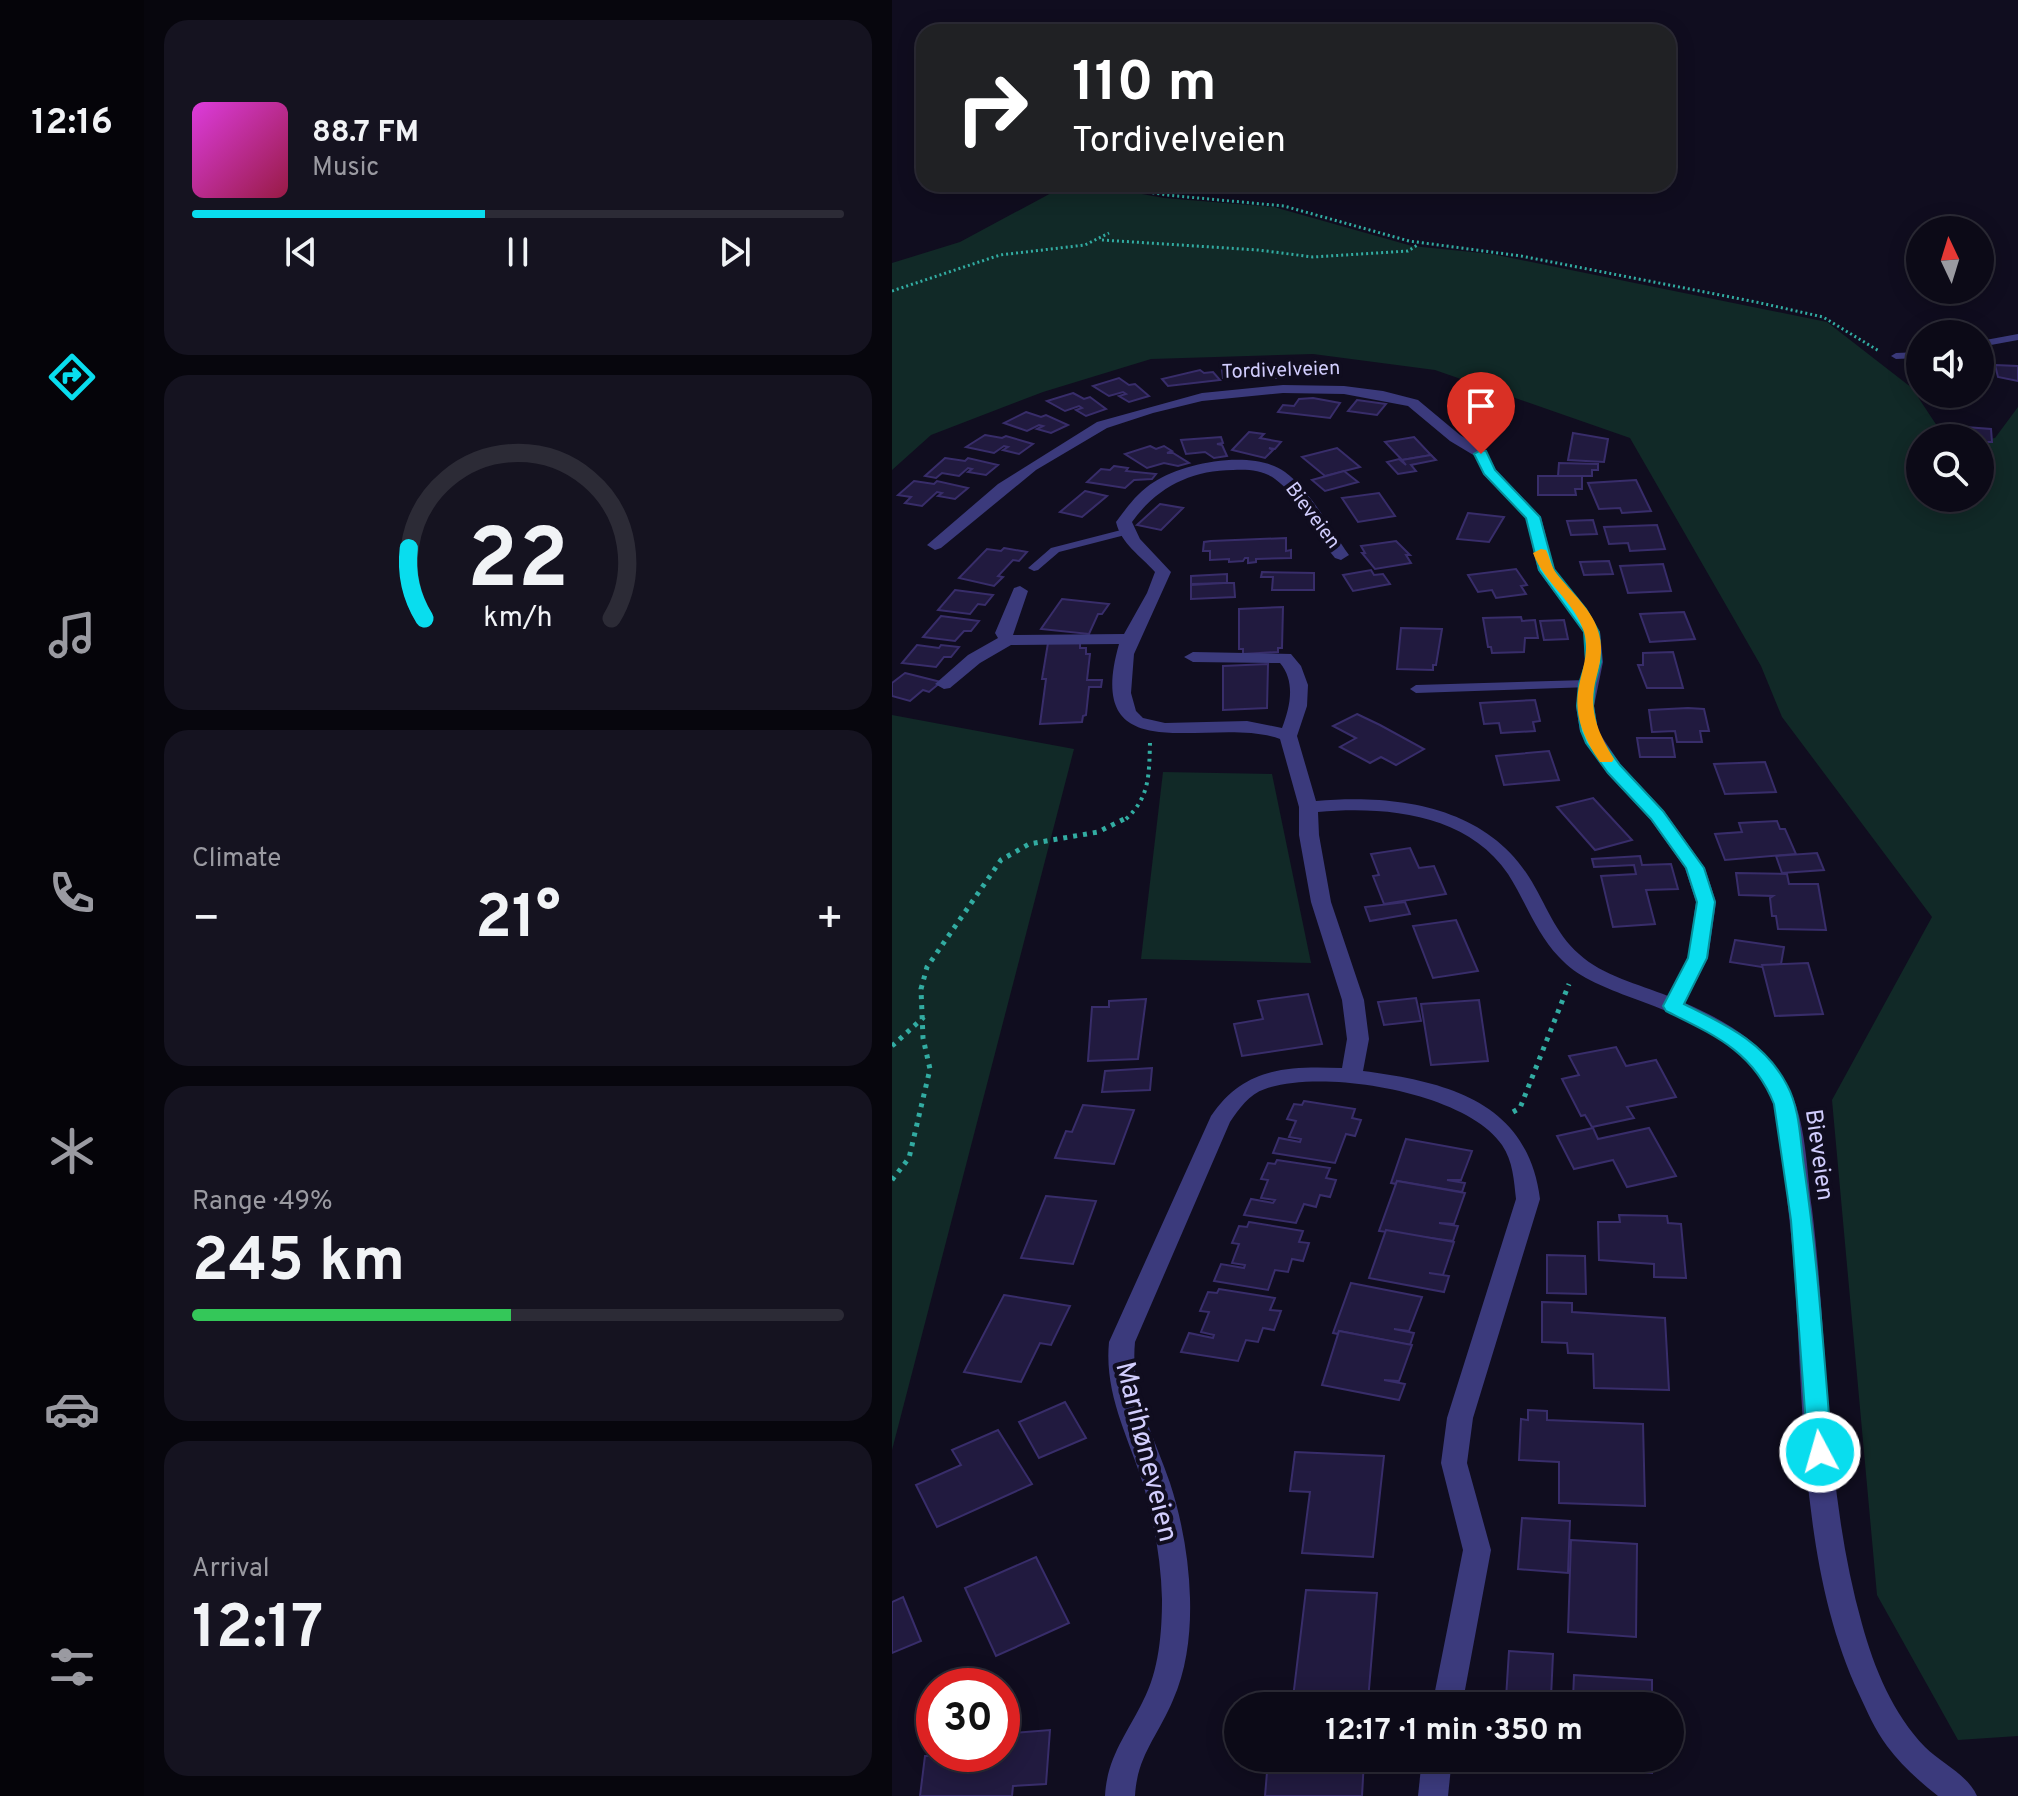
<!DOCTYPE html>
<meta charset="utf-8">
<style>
body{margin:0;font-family:Overpass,sans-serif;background:#151320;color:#f1f3f6;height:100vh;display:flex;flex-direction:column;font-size:30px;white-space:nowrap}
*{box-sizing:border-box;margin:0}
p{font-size:26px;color:#9a9aa1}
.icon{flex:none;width:44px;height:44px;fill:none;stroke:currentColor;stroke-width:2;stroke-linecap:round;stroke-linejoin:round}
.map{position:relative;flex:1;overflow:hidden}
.side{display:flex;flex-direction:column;gap:20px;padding:20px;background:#07060d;width:748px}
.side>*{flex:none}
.banner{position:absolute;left:24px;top:24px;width:760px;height:168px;border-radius:24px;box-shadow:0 4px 20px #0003,0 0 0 2px #2c2b36;background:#202124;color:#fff;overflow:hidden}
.needle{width:52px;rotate:356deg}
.tools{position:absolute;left:1014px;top:216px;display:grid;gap:16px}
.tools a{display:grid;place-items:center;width:88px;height:88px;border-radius:50%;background:#0c0a17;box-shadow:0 4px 20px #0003,0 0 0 2px #2c2b36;font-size:40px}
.speed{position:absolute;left:24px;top:1668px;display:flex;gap:16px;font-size:40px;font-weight:700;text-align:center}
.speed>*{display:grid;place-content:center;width:104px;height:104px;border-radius:50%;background:#0c0a17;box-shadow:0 4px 20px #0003,0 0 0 2px #2c2b36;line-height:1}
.speed .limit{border:12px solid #d22;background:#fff;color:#111}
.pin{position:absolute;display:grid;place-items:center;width:68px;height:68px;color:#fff;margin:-82px -34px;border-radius:50% 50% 50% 0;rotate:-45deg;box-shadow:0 0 8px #0007}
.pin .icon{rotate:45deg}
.me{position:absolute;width:88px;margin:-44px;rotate:354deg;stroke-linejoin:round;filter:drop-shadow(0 0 6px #0008)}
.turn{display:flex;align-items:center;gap:28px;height:168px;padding:0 24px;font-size:36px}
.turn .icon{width:104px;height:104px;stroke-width:2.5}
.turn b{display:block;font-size:56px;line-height:68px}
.big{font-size:60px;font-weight:700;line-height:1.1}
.side .tile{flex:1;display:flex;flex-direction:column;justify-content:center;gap:12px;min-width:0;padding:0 28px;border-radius:24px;background:#151320}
.side .dial{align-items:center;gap:0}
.dial svg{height:208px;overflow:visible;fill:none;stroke:#2c2b36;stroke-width:7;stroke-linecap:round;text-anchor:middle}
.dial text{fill:#f1f3f6;stroke:none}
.song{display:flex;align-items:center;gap:24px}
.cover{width:96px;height:96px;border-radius:12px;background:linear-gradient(135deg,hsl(300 70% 55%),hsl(340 70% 35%))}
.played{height:8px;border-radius:4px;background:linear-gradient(90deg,#09ddee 45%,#2c2b36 45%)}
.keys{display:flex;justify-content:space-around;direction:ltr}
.heat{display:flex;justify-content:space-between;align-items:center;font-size:44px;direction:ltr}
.charge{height:12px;border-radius:6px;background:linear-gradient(90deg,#34c759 49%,#2c2b36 0)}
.trip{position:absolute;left:332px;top:1692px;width:460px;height:80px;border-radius:40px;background:#0c0a17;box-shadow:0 4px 20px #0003,0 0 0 2px #2c2b36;font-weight:700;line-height:80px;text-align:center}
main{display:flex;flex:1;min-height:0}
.dock{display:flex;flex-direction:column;width:144px;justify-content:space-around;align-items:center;background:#050409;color:#9a9aa1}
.dock .icon{width:56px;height:56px}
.dock .selected{color:#09ddee}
.dock b{font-size:36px;color:#f1f3f6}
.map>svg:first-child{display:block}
</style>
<main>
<nav class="dock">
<b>12:16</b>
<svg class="icon selected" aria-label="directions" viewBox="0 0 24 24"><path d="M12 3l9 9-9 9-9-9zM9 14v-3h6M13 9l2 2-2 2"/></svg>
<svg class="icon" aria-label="music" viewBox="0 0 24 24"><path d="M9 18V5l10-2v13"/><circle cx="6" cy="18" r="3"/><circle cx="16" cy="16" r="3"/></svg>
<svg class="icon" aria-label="phone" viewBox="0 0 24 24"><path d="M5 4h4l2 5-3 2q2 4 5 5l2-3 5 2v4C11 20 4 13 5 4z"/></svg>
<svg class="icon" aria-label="climate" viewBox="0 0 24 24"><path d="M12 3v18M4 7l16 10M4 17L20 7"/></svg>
<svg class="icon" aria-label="car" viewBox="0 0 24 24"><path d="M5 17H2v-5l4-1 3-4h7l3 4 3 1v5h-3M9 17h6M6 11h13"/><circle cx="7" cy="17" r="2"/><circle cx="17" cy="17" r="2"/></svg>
<svg class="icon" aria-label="filters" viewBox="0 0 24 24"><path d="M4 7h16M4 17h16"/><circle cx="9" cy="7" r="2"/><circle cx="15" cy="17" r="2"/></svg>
</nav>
<section class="side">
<div class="tile">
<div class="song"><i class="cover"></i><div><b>88.7 FM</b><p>Music</p></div></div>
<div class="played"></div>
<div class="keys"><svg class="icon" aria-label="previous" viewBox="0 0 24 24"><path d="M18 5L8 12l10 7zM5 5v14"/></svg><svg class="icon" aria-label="pause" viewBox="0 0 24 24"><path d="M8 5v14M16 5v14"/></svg><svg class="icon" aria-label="next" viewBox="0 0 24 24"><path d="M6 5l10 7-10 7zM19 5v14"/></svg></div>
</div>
<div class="tile dial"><svg viewBox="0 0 100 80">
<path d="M14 69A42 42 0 1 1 86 69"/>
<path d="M14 69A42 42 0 0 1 8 42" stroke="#09ddee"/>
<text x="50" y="56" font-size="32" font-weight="700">22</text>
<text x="50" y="72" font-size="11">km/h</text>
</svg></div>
<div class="tile"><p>Climate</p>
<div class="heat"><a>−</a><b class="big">21°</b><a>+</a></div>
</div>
<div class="tile"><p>Range · 49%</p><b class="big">245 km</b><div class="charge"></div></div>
<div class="tile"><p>Arrival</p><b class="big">12:17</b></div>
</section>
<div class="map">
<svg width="1126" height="1796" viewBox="0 0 1126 1796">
<rect width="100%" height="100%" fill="#100d1f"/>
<g fill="#112927">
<path d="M176,184H195L272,198L382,207L520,246L600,254L935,322L1020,388L1053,438H1028V498H1088V440L1103,438L1126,407V1736L1066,1740L985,1595L940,1100L1040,917L890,717L869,666L738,438L543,370L421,354L259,359L151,392L39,435L0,470V263L68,242Z"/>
<path d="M0,715L182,749L0,1450Z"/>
<path d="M271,772L380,774L419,963L249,959Z"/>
</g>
<g fill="#211a3f" stroke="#382d6a" stroke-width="2">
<path d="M429,363L430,367H440L441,376L388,375V367Z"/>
<path d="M1103,365L1126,366V381L1106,377Z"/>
<path d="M371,366L372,370L382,369L384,378H331L330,370Z"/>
<path d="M308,370L312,373L321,372L328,380L276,386L270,379Z"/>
<path d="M227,378L237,385L243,384L257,396L237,402L227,396L234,394L231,392L217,396L201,386Z"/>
<path d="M181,393L192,399L198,397L214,409L194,416L184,410L190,408L187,406L173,411L155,401Z"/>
<path d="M421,398L448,403L438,418L386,412L391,405L402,406L407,399Z"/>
<path d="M465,400L494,404L485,415L456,411Z"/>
<path d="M594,402L616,420L585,426L567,415L571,414L564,408Z"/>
<path d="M134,412L149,417L154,415L176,425L159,433L145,429L151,426L147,425L135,431L112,423Z"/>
<path d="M1073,427L1099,429L1100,442H1088V438H1073Z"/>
<path d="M357,432L372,434L368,438L389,442L383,449L377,448L381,450L373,458L340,450Z"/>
<path d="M681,433L716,439L712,462L676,460Z"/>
<path d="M93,435L110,438L114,436L141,444L127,454L111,450L116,447L112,446L102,453L74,447Z"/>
<path d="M329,437L331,443L325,444L330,445L335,456L322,458L313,452L294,454L289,440Z"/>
<path d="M522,437L539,455L510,460L493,442Z"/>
<path d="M258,446L264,449L272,446L280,451L275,453H281L297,463L286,466L272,463L255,468L233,454Z"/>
<path d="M445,448L468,467L433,476L410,457Z"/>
<path d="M539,455L544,460L519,465L524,471L506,474L495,462L507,459L514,465L510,460Z"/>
<path d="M53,458L73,461L76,458L106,465L94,475L76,472L80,469L76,468L67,476L50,473L44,478L33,476Z"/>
<path d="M667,463L706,464V470H700V476H666Z"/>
<path d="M222,466L236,468L234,471L264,474L260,479L242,480L233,488L195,482L209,469L218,470Z"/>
<path d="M452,471L466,482L433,491L420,480Z"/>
<path d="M646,476H690V489H683L684,495H646Z"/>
<path d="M744,480L759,511L730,513L728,508L707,509L696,483Z"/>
<path d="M22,481L42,484L45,481L76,488L63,499L46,496L50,493L45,492L30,506L13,503L19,497L6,495Z"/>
<path d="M193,491L215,496L190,517L168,512Z"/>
<path d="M487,493L503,516L466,522L450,498Z"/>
<path d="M268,504L291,508L269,530L245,525Z"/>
<path d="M576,513L612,517L597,542L565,539Z"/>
<path d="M701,520L705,534L679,535L675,521Z"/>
<path d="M765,525L773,549L738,551L736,543L717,544L712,527Z"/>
<path d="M394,538V551L399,550V558L364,559V562L356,563V558H353L351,561L337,562V559L318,560V551H311L312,542L319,541Z"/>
<path d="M504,541L518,555H514L519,563L483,569L470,553H473L469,546Z"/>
<path d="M112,548L135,552L127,561L121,560L106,576L111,577L102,586L67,578L95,549L109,551Z"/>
<path d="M717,561L721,574L692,575L688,562Z"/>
<path d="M771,564L779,591L736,593L728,566Z"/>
<path d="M624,569L635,585L629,586L634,594L604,598L600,590L586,592L576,575Z"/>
<path d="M479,570L482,575L491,574L498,584L461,591L451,575Z"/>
<path d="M370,572L422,573V590H380L381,577H369Z"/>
<path d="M335,574V583L299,584V576Z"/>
<path d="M332,583H342L343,597L299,599V585Z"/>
<path d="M63,590L101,595L93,605L86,604L78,614L46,610Z"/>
<path d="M170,599L217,604L210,614H206L197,634L149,629Z"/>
<path d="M391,607L390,648H386V652L351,654V649H347V609Z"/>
<path d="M792,612L803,639L758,642L748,614Z"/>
<path d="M49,616L87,621L79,631H72L63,641L31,637Z"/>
<path d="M629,617L630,621L643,620L646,638H633L632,652L600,653L599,647H596L591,618Z"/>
<path d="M672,620L676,639L652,640L648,621Z"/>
<path d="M509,628L550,629L544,665H541V670L505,669Z"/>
<path d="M188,642V648H194V654H198L195,680H210L209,687H197L194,715L191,716L190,722L148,724L154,679H150L156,643Z"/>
<path d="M25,645L47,648L49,645L67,647L59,657H52L44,667L10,663Z"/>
<path d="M781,652L791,688H755L746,665H751V653Z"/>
<path d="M376,664L375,708L331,710V666Z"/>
<path d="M13,673L49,682L37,692L31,690L18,701L0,696V683Z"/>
<path d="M643,700L648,721L641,722L643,731L609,733L607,723L592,724L588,703Z"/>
<path d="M796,708L812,709L817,731H808L810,742H785L783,731L760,732L757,710Z"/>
<path d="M465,714L488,725L532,749L504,765L489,757L478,763L448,747L464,738L441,726Z"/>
<path d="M745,738H780L783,757H748Z"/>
<path d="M657,751L667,780L612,785L604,756Z"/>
<path d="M873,762L884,792L833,794L822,764Z"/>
<path d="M701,798L740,840L703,850L665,807Z"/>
<path d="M885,821L888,829H893L904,854L833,860L823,834L850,832L847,823Z"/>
<path d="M518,848L527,868L542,866L554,894L492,904L481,876L487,875L479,854Z"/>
<path d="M925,853L932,870L890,873L884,856Z"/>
<path d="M748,856L750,865L779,864L786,889L754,890L763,924L721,927L709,876L744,874L742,865L702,867L700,859Z"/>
<path d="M844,873L895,874L897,884H926L934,930L886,929L884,916H880L878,898L881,896L847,895Z"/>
<path d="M513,902L518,914L478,921L473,907Z"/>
<path d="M564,920L586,971L541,978L521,926Z"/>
<path d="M843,940L892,947L889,964L870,967L838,962Z"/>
<path d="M916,963L931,1014L883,1016L870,965Z"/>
<path d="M416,994L430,1044L350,1056L342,1024L371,1019L366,1001Z"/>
<path d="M524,998L529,1021L492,1025L486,1002Z"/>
<path d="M254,999L246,1059L196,1061L200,1007H217V1001Z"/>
<path d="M587,1000L596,1061L539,1065L529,1004Z"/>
<path d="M724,1047L734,1066L764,1060L784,1097L735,1107L742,1118L700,1127L693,1115L689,1116L670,1079L687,1075L677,1056Z"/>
<path d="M260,1068L258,1090L210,1092L213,1071Z"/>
<path d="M412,1101L463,1109L460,1118L469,1120L463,1136L454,1134L443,1163L381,1153L387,1138L408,1142L409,1139L397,1137L404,1121L395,1119L402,1104L410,1105Z"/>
<path d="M191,1105L242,1110L222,1164L163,1158L174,1131L180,1132Z"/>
<path d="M701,1128L706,1139L757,1128L784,1176L735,1187L721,1160L682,1169L665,1136Z"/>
<path d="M514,1139L580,1151L569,1180H555L573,1183L570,1192L505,1181L504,1184L499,1183Z"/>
<path d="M385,1160L438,1168L434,1178L444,1180L438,1197L428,1195L424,1207L412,1204L404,1223L352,1215L359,1199L381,1203L383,1200L369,1198L376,1180L369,1179L376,1163L383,1164Z"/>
<path d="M505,1181L573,1193L562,1224L547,1223L566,1226L561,1241L487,1231Z"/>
<path d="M154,1196L204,1201L181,1264L129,1258Z"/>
<path d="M727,1215L775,1216L776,1223L789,1224L794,1278L762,1277V1264L707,1260L706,1222H728Z"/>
<path d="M357,1222L411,1231L407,1242L417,1243L411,1261L400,1259L396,1272L383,1270L376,1290L322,1281L329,1264L352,1268L353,1265L340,1263L347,1244L340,1243L347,1226L355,1227Z"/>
<path d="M494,1230L562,1242L551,1275L537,1273L557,1276L552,1292L477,1278Z"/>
<path d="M655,1255L693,1256L694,1294L655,1293Z"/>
<path d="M459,1283L530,1297L517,1331L502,1329L522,1333L518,1345L447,1331L446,1334L441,1333Z"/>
<path d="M327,1289L383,1298L378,1310L389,1311L382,1330L371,1328L366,1342L354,1340L346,1361L289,1352L297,1333L321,1338L322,1335L309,1332L317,1312L308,1311L316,1292L325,1293Z"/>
<path d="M112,1295L178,1306L159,1345L148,1343L129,1382L72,1372Z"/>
<path d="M650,1302L680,1303V1312L773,1318L777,1390L702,1388L701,1354L676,1353L675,1343L650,1342Z"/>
<path d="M447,1331L520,1345L507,1381L492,1380L513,1384L507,1400L430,1385Z"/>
<path d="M173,1402L194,1438L147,1458L127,1422Z"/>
<path d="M636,1410L655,1411V1420L751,1424L753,1506L667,1503V1462L627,1460L629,1419L636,1420Z"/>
<path d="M106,1430L140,1484L45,1527L24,1485L69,1465L60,1450Z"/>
<path d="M403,1452L492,1456L481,1557L410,1553L418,1492L398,1491Z"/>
<path d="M630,1518L678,1521L676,1573L626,1569Z"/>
<path d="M679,1540L745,1544L744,1637L676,1632Z"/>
<path d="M144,1557L177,1623L104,1656L73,1588Z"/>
<path d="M414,1590L485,1593L476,1701L401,1698Z"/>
<path d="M11,1597L29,1641L0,1653V1602Z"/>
<path d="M617,1651L661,1654L659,1697H653V1701L614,1698Z"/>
<path d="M682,1675L760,1680V1706H674V1698L681,1699Z"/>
<path d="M158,1730L154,1784L121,1786L120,1796H28L33,1756L110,1754V1734Z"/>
<path d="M679,1758H760V1773L679,1768Z"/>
<path d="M376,1760H472L470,1796H373Z"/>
</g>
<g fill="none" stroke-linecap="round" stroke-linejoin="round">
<g stroke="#32aca2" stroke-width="3" stroke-dasharray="2 3" stroke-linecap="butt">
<path d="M221,186L274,195L392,206L517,241L629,256L864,302L931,317L987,351"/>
<path d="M210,240L366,250L421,257L516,251L527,244"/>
<path d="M0,291L108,255L193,245L217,233"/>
</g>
<path stroke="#32aca2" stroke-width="4" stroke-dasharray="3 5" stroke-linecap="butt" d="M234,819C258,797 257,774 258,743"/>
<g stroke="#32aca2" stroke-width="5" stroke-dasharray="4 6" stroke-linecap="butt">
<path d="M0,1046L32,1017"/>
<path d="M621,1112L628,1108L677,984"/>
<path d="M0,1180L17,1158L38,1069L31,1038L29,989L35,967L109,860L137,844L206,832L236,817"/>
</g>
<g fill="#3b3a7c" fill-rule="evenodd">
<path d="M1126,334V340L1088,347V341Z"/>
<path d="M1028,352V358L1004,359L999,356L1004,353Z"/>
<path d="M233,529L238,532L237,534L167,552L146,570L142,571L136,568L159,548Z"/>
<path d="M695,680L699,681L701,684L699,687L524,693L518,689L524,685Z"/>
</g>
<g fill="#3b3a7c" fill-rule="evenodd">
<path d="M391,385L452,386L491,391L526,400L568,435L594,451L604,470L649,517L662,569L708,632L711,662L702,706L706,731L729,765L772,811L813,868L824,902L816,958L793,1003C834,1021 874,1044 895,1085C915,1121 914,1168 920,1209C937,1346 932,1490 970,1624C982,1668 1001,1714 1033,1747C1049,1763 1076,1775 1085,1796H1046C1027,1781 1009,1765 995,1746C983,1730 975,1711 967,1694C900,1550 915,1371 897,1216C892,1175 894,1124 874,1087C847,1036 786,1015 735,996C710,986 685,977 667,957C644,933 634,902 616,874C575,813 492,806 426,812L427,835L439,902L472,1000L477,1039L471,1071C556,1082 636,1102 648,1199L581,1418L575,1463L599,1550L570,1706H540L571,1550L549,1463L555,1418L624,1199C622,1181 621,1161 610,1145C575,1092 430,1068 373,1089C357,1094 347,1109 338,1122L243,1342C238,1394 262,1436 278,1483C290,1520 297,1560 298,1598C299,1632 295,1669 281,1700C266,1736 245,1756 243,1796H213C215,1757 235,1734 251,1701C267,1671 270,1632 270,1599C269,1560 262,1521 251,1484C236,1436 212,1394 217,1342L319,1116C352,1067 395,1066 450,1068L455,1039L450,1000L419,902L407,835V807L388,739C321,714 189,777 227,644L119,645L88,663L58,688L52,689L43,684L76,655L106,638L103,633L122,588L128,586L136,591L121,635L232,634L255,593L263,572C249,556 229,544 224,522C235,507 246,492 262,482C293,462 361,449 393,472C419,491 438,529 457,555L449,560L443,558C423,534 409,498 383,479C371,470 355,469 341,470C299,470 264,488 240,522L248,539L279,572L242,654L239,693L244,711L251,718L273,723L355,721L390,728C398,707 404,682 388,663L301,662L292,657L301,652L399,654L409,666L416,685L415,706L405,736L424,801C502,794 592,805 637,877C654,904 663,933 687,954C711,976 746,984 776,996L796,958L804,902L793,868L758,819L715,773L688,731L684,706L693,662L692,632L646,570L634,518L592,475L583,456L558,441L516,406L452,394L391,393L310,401L261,413L215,428L144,470L49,548L43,550L35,545L106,484L205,422L310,393Z"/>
<path d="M530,1758H560L556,1796H526Z"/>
</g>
</g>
<path fill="#09ddee" stroke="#06909b" stroke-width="2" d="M589,450L594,451L603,470L648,517L662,569L694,609L707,632L709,662L703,684L701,706L705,731L711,742L728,765L771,811L812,868L823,902L815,958L792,1004C832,1024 873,1042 895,1085C908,1109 908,1140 912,1167C926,1261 932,1357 940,1452L937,1458L928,1461L920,1458L916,1452L899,1220L882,1104C861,1051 822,1035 774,1011L771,1006L796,958L805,902L794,868L759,819L716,773L694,743L689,731L685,706L687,684L694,662L692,632L647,570L634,518L592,474L582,454Z"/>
<path fill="#f59e0b" d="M649,549L654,550C658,558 659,566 664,573C678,591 702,611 707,634C712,652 707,666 703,683C697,713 707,734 722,759L720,762H708C691,737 680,713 688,681C692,665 697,648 692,632C683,602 652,583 641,553Z"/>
<g text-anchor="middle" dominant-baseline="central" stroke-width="8" stroke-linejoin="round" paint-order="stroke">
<g font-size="20" fill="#d1cdfd" stroke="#100d1f">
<text transform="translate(389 371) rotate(-2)">Tordivelveien</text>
<text transform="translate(420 516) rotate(53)">Bieveien</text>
</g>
<g font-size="24" fill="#d1cdfd" stroke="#100d1f">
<text transform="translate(926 1155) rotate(82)">Bieveien</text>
</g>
<g font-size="28" fill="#d1cdfd" stroke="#100d1f">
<text transform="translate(253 1452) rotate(76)">Marihøneveien</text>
</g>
</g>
</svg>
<div class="tools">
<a><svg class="needle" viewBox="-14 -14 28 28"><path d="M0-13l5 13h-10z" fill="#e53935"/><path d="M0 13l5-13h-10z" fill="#9a9aa1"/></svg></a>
<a><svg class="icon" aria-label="sound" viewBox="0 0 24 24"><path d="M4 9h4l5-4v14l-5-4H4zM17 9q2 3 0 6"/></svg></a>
<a><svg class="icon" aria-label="search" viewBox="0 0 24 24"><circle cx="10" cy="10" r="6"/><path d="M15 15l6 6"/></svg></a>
</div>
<div class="speed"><div class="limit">30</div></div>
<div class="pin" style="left:589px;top:454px;background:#d93025"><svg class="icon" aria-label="arrive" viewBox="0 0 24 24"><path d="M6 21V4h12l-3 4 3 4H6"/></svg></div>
<svg class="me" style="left:928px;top:1452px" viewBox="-20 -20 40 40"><circle r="17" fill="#09ddee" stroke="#fff" stroke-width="3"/><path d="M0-11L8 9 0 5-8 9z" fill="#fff"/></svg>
<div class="trip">12:17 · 1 min · 350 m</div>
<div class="banner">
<div class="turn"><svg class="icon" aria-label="right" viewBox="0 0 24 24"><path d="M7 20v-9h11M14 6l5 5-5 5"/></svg><div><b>110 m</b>Tordivelveien</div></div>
</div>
</div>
</main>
